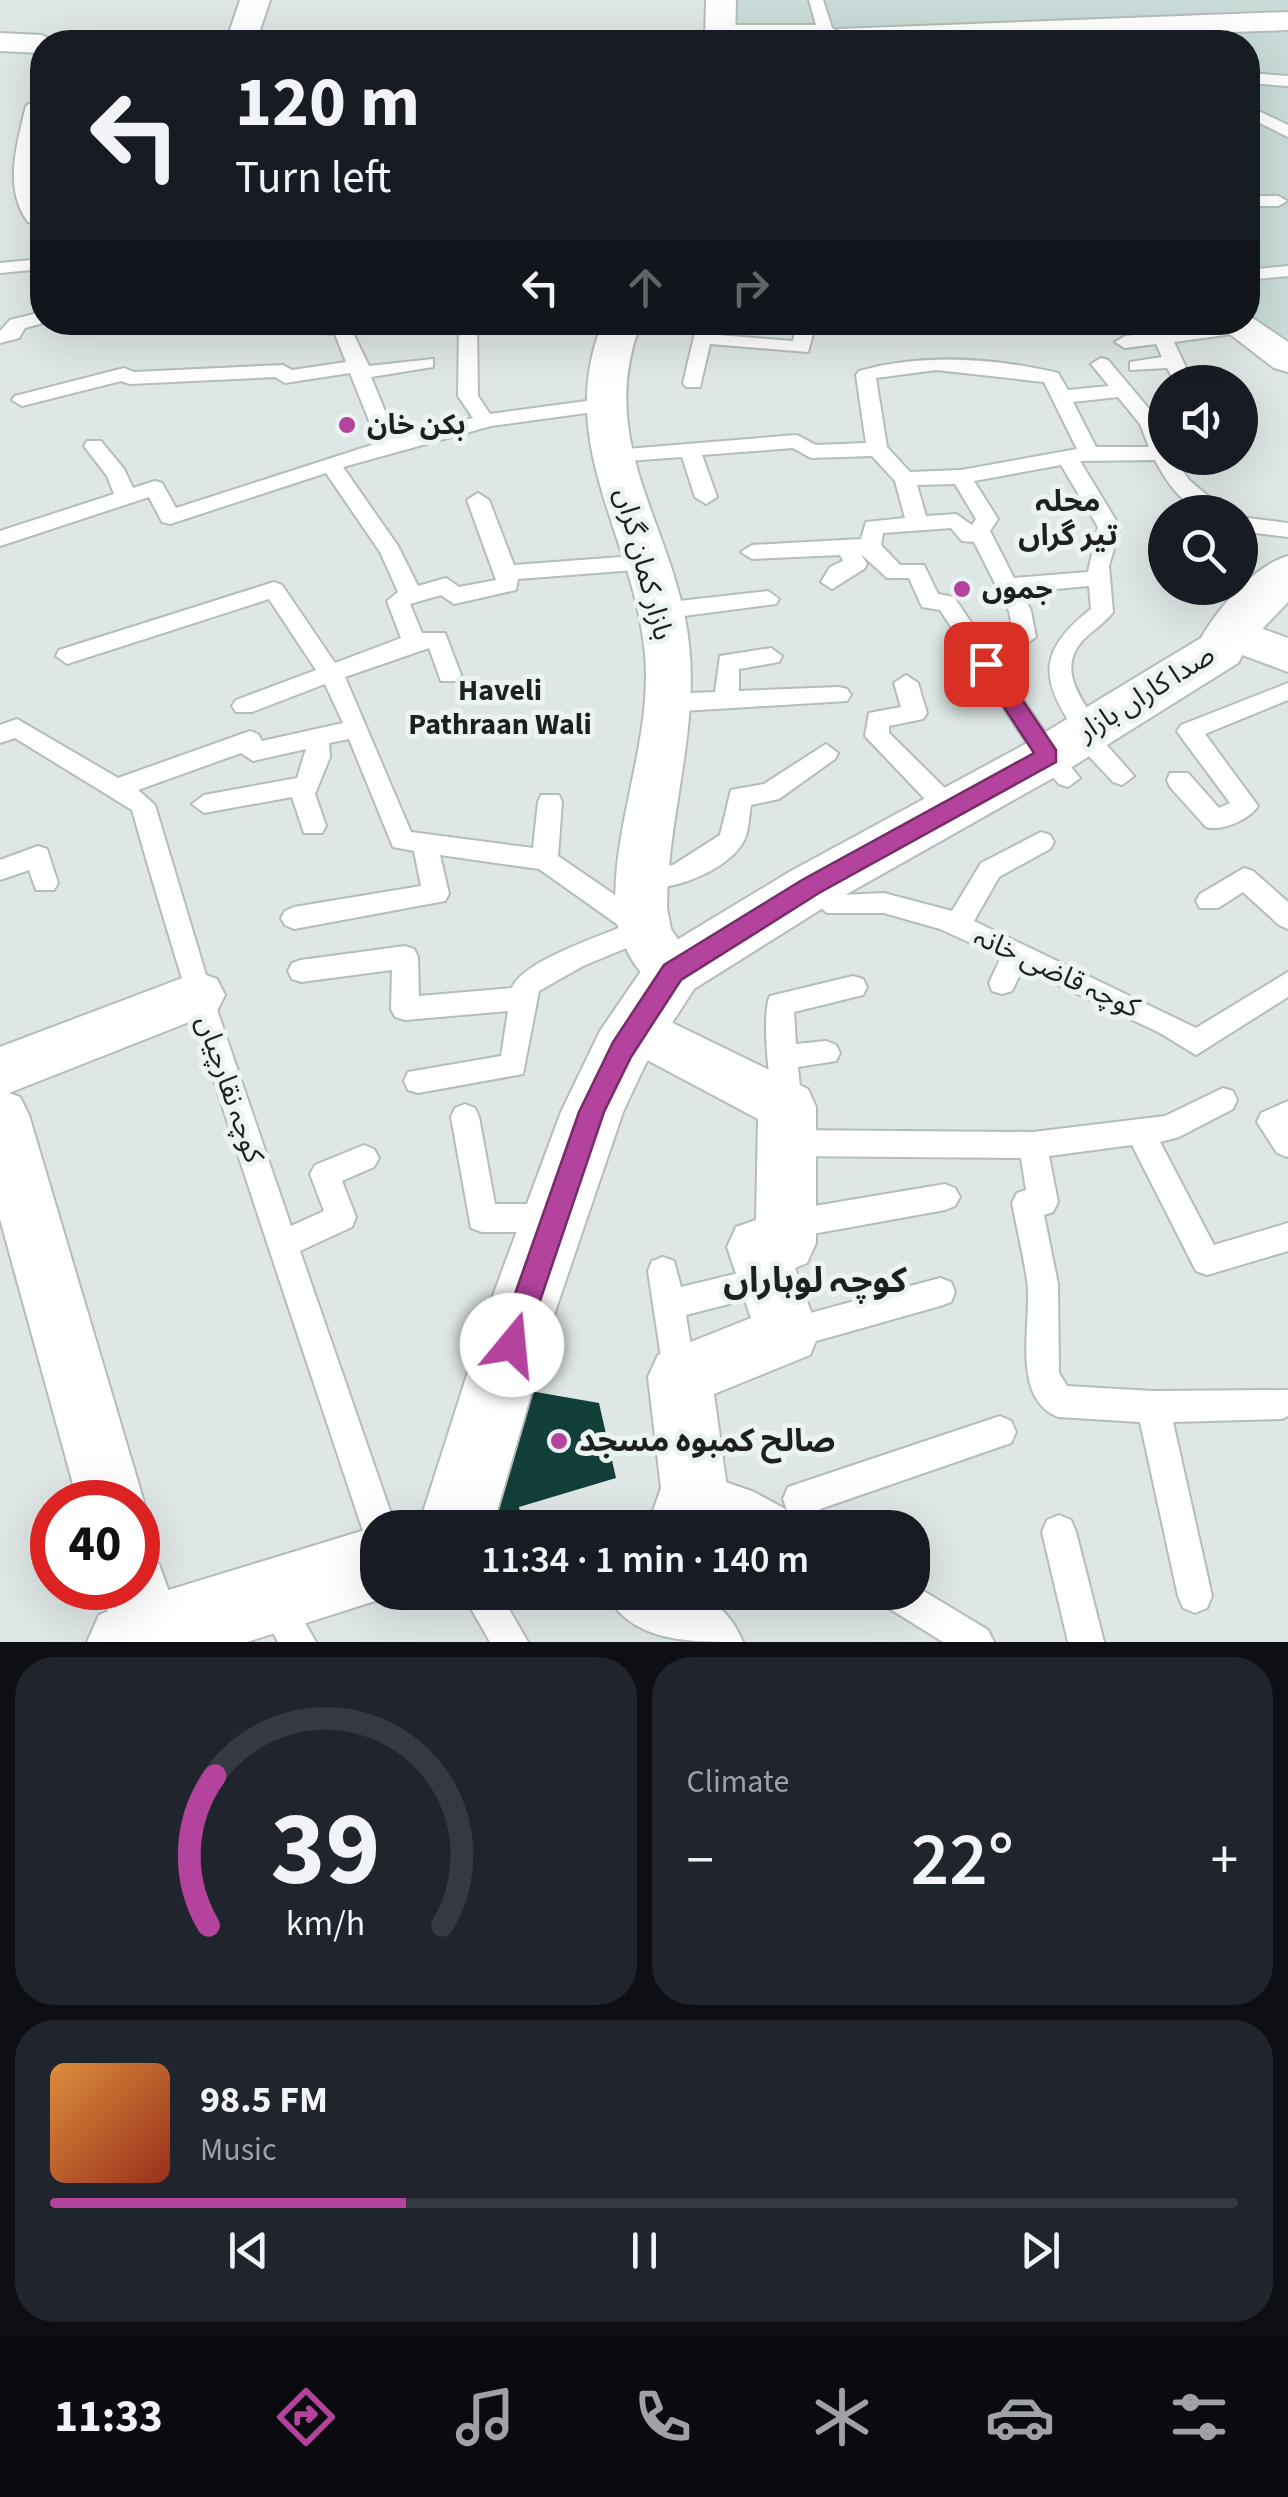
<!DOCTYPE html>
<meta charset="utf-8">
<style>
body{margin:0;font-family:"Source Sans 3","Noto Sans Arabic",sans-serif;background:#20242c;color:#f1f3f6;height:100vh;display:flex;flex-direction:column;font-size:38px;white-space:nowrap}
*{box-sizing:border-box;margin:0}
p{font-size:32px;color:#9ea1a6}
.icon{flex:none;width:55px;height:55px;fill:none;stroke:currentColor;stroke-width:2;stroke-linecap:round;stroke-linejoin:round}
.map{position:relative;height:1642px;overflow:hidden}
.side{display:flex;flex-direction:column;gap:15px;padding:15px;background:#0d0f14;flex:1}
.side>*{flex:none}
.guide{position:absolute;left:30px;top:30px;width:1230px;height:305px;border-radius:40px;box-shadow:0 10px 40px #0002;background:#171b24;color:#f1f3f6;overflow:hidden}
.buttons{position:absolute;left:1148px;top:365px;display:grid;gap:20px}
.buttons a{display:grid;place-items:center;width:110px;height:110px;border-radius:50%;background:#171b24;box-shadow:0 10px 40px #0002;font-size:50px}
.speed{position:absolute;left:30px;top:1480px;display:flex;gap:20px;font-size:50px;font-weight:700;text-align:center}
.speed>*{display:grid;place-content:center;width:130px;height:130px;border-radius:50%;background:#171b24;box-shadow:0 10px 40px #0002;line-height:1}
.speed .limit{border:15px solid #d22;background:#fff;color:#111}
.pin{position:absolute;display:grid;place-items:center;width:85px;height:85px;color:#fff;margin:-42px;border-radius:20px;box-shadow:0 5px 15px #0006}
.me{position:absolute;width:110px;margin:-55px;rotate:17deg;stroke-linejoin:round;filter:drop-shadow(0 0 8px #0008)}
.turn{display:flex;align-items:center;gap:35px;height:210px;padding:0 40px;font-size:45px}
.turn .icon{width:130px;height:130px;stroke-width:2.5}
.turn b{display:block;font-size:70px;line-height:85px}
.lanes{display:flex;align-items:center;height:95px;padding:0 40px;background:#0003;justify-content:center;gap:50px;direction:ltr}
.lanes .off{opacity:.35}
.big{font-size:75px;font-weight:600;line-height:1.1}
.side .card{flex:1;display:flex;flex-direction:column;justify-content:center;gap:15px;min-width:0;padding:0 35px;border-radius:40px;background:#20242c}
.side .dial{align-items:center;gap:0}
.dial svg{height:260px;overflow:visible;fill:none;stroke:#363941;stroke-width:7;stroke-linecap:round;text-anchor:middle}
.dial text{fill:#f1f3f6;stroke:none}
.song{display:flex;align-items:center;gap:30px}
.cover{width:120px;height:120px;border-radius:15px;background:linear-gradient(135deg,hsl(30 70% 55%),hsl(10 70% 35%))}
.played{height:10px;border-radius:5px;background:linear-gradient(90deg,#b4439e 30%,#363941 30%)}
.keys{display:flex;justify-content:space-around;direction:ltr}
.heat{display:flex;justify-content:space-between;align-items:center;font-size:55px;direction:ltr}
.side .tiles{flex:1;display:grid;gap:15px;grid-template-columns:1fr 1fr}
.card:last-child{grid-column:span 2}
.trip{position:absolute;left:360px;top:1510px;width:570px;height:100px;border-radius:40px;background:#171b24;box-shadow:0 10px 40px #0002;font-weight:600;line-height:100px;text-align:center}
.tabs{display:flex;height:160px;justify-content:space-around;align-items:center;background:#090b0e;color:#9ea1a6}
.tabs .icon{width:70px;height:70px}
.tabs .current{color:#b4439e}
.tabs b{font-size:45px;color:#f1f3f6}
.map>svg:first-child{display:block}
</style>
<div class="map">
<svg width="1288" height="1642" viewBox="0 0 1288 1642">
<rect width="100%" height="100%" fill="#dee7e5"/>
<path fill="#c9dbd8" d="M721,0H1288V362L1248,322V42H720Z"/>
<path fill="#123f3a" d="M530,1391L599,1403L616,1478L519,1507L521,1517L499,1523L487,1498Z"/>
<g fill="none" stroke-linecap="round" stroke-linejoin="round">
<defs>
<g id="lane">
<path d="M809,0H823L832,28L844,35V41L822,35H720L712,30L720,25H816Z"/>
<path d="M1200,23H1210L1222,42H1208L1197,26Z"/>
<path d="M1248,73L1288,76V86L1248,83Z"/>
<path d="M1248,106L1288,125V137L1248,117Z"/>
<path d="M1248,196H1278L1287,201L1278,206H1248Z"/>
<path d="M42,259V269L0,273V263Z"/>
<path d="M1288,266V276L1248,280V270Z"/>
<path d="M42,312V322H47L25,328L19,338L0,343V331L10,320Z"/>
<path d="M251,322L349,325L369,366L433,359V367L371,377L396,438L473,418L458,396L459,322H477L478,396L490,414L601,399L611,405L601,411L491,426L343,467L398,546L418,586L446,578L459,587L496,580L467,500L478,493L489,500L514,565L648,555L659,562L648,569L518,579L516,590L454,604L441,595L410,604L422,633H445L461,675L457,681H441L429,648L345,677L411,832L533,848L538,802L541,795H559L562,802L558,856L653,921L657,929L653,937L583,966L539,991L523,1074L418,1093L408,1090L404,1081L408,1072L501,1056L508,1011L405,1020L395,1017L391,1009L392,970L301,982L292,979L288,971L292,963L301,960L405,946L414,949L418,957L419,996L512,988C522,962 595,938 621,927L539,869L440,855L449,894L445,901L294,929L285,925L281,918L285,911L294,907L421,886L414,851L393,847L349,739L329,743L330,757L315,794L326,826L322,833H304L292,797L204,813L192,804L204,795L297,778L306,749L253,761L241,753L138,790L155,805L212,995L291,1226L324,1211L310,1174L315,1165L364,1145L374,1149L379,1158L374,1167L342,1181L356,1217L352,1227L300,1251L396,1528H378V1544L367,1540L362,1528C283,1289 201,1053 132,810L15,738L0,743V725L17,719L118,778L250,731L258,734L262,741L343,723L325,684L252,712H236L232,706L236,700L316,670L269,599L67,664L56,656L59,650L274,582L282,585L335,663L401,638L387,601L398,592L380,552L326,473L170,524L162,522L149,497L0,546V531L114,494L107,476L84,446L87,441H101L124,469L133,488L155,481L162,483L176,508L378,443L350,373L285,383L275,377L130,384L121,381L22,406L12,400L15,396L124,368L134,372L283,365L292,370L346,362L335,334L260,328Z"/>
<path d="M797,322H816L808,352L710,344L700,387H686L683,383L695,333L793,341Z"/>
<path d="M1238,322L1247,324V332L1174,342L1193,382H1175L1167,368L1130,370V362L1162,357L1156,344L1125,348L1115,342L1125,336Z"/>
<path d="M1101,358L1108,360L1155,416H1165V458H1174L1189,480L1227,512C1189,514 1172,492 1155,460L1080,461L1120,527L1109,566L1113,612C1105,623 1093,630 1083,640C1055,671 1084,701 1100,729L1097,734L1134,776L1122,785L1113,782L1073,739L1069,733L1073,727C1037,676 1042,647 1091,609L1089,586L1022,592L1031,611L1036,637L1025,645L1014,637L1009,611L974,542L962,541L951,528L883,533L881,545L900,565H924L938,594L954,597L1057,750L1080,778L1068,787L1059,784L1039,762L940,610L922,607L909,578H887L861,554L867,564L864,569L832,589L821,582L830,567L843,561L840,555L752,559L741,552L752,545L861,539L866,522L905,518L895,481L872,456L811,458L793,448L702,455L717,497L706,504L695,497L682,457L614,462L604,456L614,450L797,435L816,445L866,443L856,375L859,371C923,353 994,358 1058,373L1068,390L1109,386L1091,364ZM936,370L1044,382L1077,449L961,470L910,472L887,447L876,378ZM1118,397L1140,424L1149,447H1096L1073,402ZM1061,465L1098,527L1088,572L1014,578L990,531L998,519L974,481ZM955,484L976,519L972,525L956,514L926,516L917,485Z"/>
<path d="M1240,517L1288,523V537L1240,531Z"/>
<path d="M768,591L779,599L776,604L661,619L650,611L661,603Z"/>
<path d="M771,648L782,656L779,662L739,669V691L839,687L847,689L851,695L847,701L667,712L655,703L667,694L715,692L720,656Z"/>
<path d="M906,675L918,683L927,713L923,719L889,726V733L960,803L963,810L960,817H942L865,736L869,713L901,707L894,683Z"/>
<path d="M1288,683V700L1205,734L1258,806C1250,819 1222,832 1206,827L1170,787L1167,780L1170,773H1188L1219,808L1230,803L1181,737L1177,731L1181,725Z"/>
<path d="M826,744L838,753L835,759L779,799L751,805C749,816 749,834 742,844C726,871 664,896 634,886L630,879L634,872L673,865L720,835L731,790L764,784Z"/>
<path d="M1041,832L1050,835L1054,842L1050,849L999,877L974,921L1196,1028L1288,972V997L1196,1055L1160,1033L1023,968L1012,991L1002,994L992,991L989,983L1001,957L940,929L884,913H827L798,887L802,880L811,877L841,895L884,893L952,911L981,863Z"/>
<path d="M38,846L47,849L58,883L54,890H36L29,870L0,880V860Z"/>
<path d="M1244,868L1253,871L1288,902V929L1279,925L1243,892L1218,908H1200L1196,901L1200,894Z"/>
<path d="M853,976L863,979L867,987L863,995L794,1012L796,1044L826,1041L836,1045L840,1053L836,1061L798,1067L802,1107L798,1116L788,1119L778,1116C769,1097 761,1014 770,996Z"/>
<path d="M1223,1088L1233,1091L1237,1100L1233,1109L1179,1137L1160,1142L1214,1245L1288,1223V1251L1207,1275L1196,1271L1132,1145L1049,1156L1058,1202L1053,1212L1044,1215L1058,1284L1059,1373L1067,1386L1153,1391L1288,1390V1416L1282,1419L1173,1422L1212,1596L1207,1608L1195,1613L1183,1608L1178,1596L1140,1422L1058,1417C1009,1397 1033,1321 1027,1280C1023,1254 1017,1229 1012,1203L1017,1193L1026,1190L1021,1158L784,1156L774,1152L770,1143L774,1134L784,1130L1033,1132L1165,1116Z"/>
<path d="M1288,1101V1156L1287,1157L1277,1153L1257,1122L1261,1113Z"/>
<path d="M465,1104L475,1108L479,1117L495,1204H554L565,1208L569,1218L565,1228L554,1232H482L471,1228L451,1117L455,1108Z"/>
<path d="M945,1184L955,1188L960,1197L955,1206L945,1210L785,1239L774,1235L770,1225L774,1215L785,1211Z"/>
<path d="M663,1257L674,1261L681,1287L768,1266L779,1270L783,1280L779,1290L768,1294L686,1315L696,1377L691,1388L680,1392L669,1388L664,1377L648,1271L652,1261Z"/>
<path d="M940,1278L951,1282L955,1292L951,1302L940,1306L788,1349L777,1345L772,1334L777,1323L788,1319Z"/>
<path d="M1000,1416L1011,1421L1016,1432L1011,1443L820,1509L828,1528H753L682,1500L677,1488L682,1476L694,1471L754,1492L787,1510L783,1499L788,1487Z"/>
<path d="M1059,1515L1071,1520L1076,1532L1104,1642H1068L1042,1532L1047,1520Z"/>
<path d="M273,1584L285,1589L316,1642H278L256,1601L261,1589Z"/>
<path d="M912,1584L988,1630L994,1642H943L882,1604L877,1592H912Z"/>
<path d="M520,1592L509,1609L528,1642H490L469,1605L474,1593Z"/>
</g>
<g id="street">
<path d="M240,0H270L256,42H226Z"/>
<path d="M706,0H736L735,42H705Z"/>
<path d="M1288,12V30L964,42H827L824,38L839,29Z"/>
<path d="M0,33L42,35L56,42H42V53L0,51Z"/>
<path d="M42,96V225L28,222C3,188 17,143 26,106Z"/>
<path d="M1248,315L1288,342V372L1274,368L1214,322H1248Z"/>
<path d="M603,322H641C597,435 663,511 685,618C705,717 667,809 667,908L671,929L700,972L692,988C650,1002 624,956 616,918C609,830 653,743 645,654C634,535 553,443 603,322Z"/>
<path d="M1229,617L1288,638V672L1213,644L1206,633L1213,622Z"/>
<path d="M198,972L217,979L225,995L217,1011L9,1093L20,1097L29,1115L144,1502L138,1518V1502H78L0,1219V1047Z"/>
<path d="M636,1005L808,1089L816,1107V1243L807,1263L795,1268L819,1334L810,1355L714,1394L727,1488L714,1528H647L661,1488L648,1377L658,1355L751,1318L727,1247L736,1227L756,1220L758,1119L617,1044L608,1028L617,1012Z"/>
<path d="M138,1555L159,1564L187,1642H117L101,1588H138Z"/>
<path d="M605,1592C663,1592 717,1578 743,1642C685,1642 631,1642 605,1592Z"/>
</g>
<g id="secondary">
<path d="M1288,556V602L1249,643L1238,663L1067,770L831,903L694,989L645,1065L623,1112L556,1309L492,1528H418L488,1309L561,1112L600,1031L652,955L791,871L1029,742L1201,638C1218,608 1255,565 1288,556Z"/>
<path d="M378,1526L383,1528H378V1592H397L378,1600L247,1642H87L99,1615L126,1603Z"/>
</g>
</defs>
<use href="#lane" stroke="#b4bdbc" stroke-width="4"/>
<use href="#street" stroke="#b4bdbc" stroke-width="4"/>
<use href="#secondary" stroke="#b4bdbc" stroke-width="4"/>
<use href="#lane" fill="#fff" fill-rule="evenodd"/>
<use href="#street" fill="#fff" fill-rule="evenodd"/>
<use href="#secondary" fill="#fff" fill-rule="evenodd"/>
</g>
<path fill="#b4439e" stroke="#752c67" stroke-width="2.5" d="M986,656L994,658L1056,750V762L819,893L681,980L631,1057L604,1112L522,1354L512,1359L502,1354L497,1345L579,1112L613,1042L664,965L802,880L1034,753L976,664Z"/>
<g fill="#b4439e" stroke="#ebf4f3" stroke-width="4">
<circle cx="347" cy="425" r="10"/>
<circle cx="962" cy="589" r="10"/>
<circle cx="559" cy="1441" r="10"/>
</g>
<g text-anchor="middle" dominant-baseline="central" stroke-width="10" stroke-linejoin="round" paint-order="stroke">
<g font-size="28" font-weight="bold" fill="#1d201f" stroke="#ebf4f3" text-anchor="start">
<text x="367" y="425">بکن خان</text>
<text x="982" y="589">جموں</text>
</g>
<g font-size="28" fill="#1d201f" stroke="#ebf4f3">
<text transform="translate(644 564) rotate(75)">بازار کمان گراں</text>
<text transform="translate(1146 693) rotate(-32)">صدا کاراں بازار</text>
<text transform="translate(1057 972) rotate(25)">کوچہ قاضی خانہ</text>
<text transform="translate(230 1089) rotate(71)">کوچہ نقارچیاں</text>
</g>
<g font-size="30" font-weight="bold" fill="#1d201f" stroke="#ebf4f3">
<text x="1068" y="501">محلہ<tspan x="1068" dy="34">تیر گراں</tspan></text>
<text x="500" y="690">Haveli<tspan x="500" dy="34">Pathraan Wali</tspan></text>
</g>
<g font-size="32" font-weight="bold" fill="#1d201f" stroke="#ebf4f3" text-anchor="start">
<text x="579" y="1441">صالح کمبوہ مسجد</text>
</g>
<g font-size="35" font-weight="bold" fill="#1d201f" stroke="#ebf4f3">
<text x="815" y="1281">کوچہ لوہاراں</text>
</g>
</g>
</svg>
<div class="buttons">
<a><svg class="icon" aria-label="sound" viewBox="0 0 24 24"><path d="M4 9h4l5-4v14l-5-4H4zM17 9q2 3 0 6"/></svg></a>
<a><svg class="icon" aria-label="search" viewBox="0 0 24 24"><circle cx="10" cy="10" r="6"/><path d="M15 15l6 6"/></svg></a>
</div>
<div class="speed"><div class="limit">40</div></div>
<div class="pin" style="left:986px;top:664px;background:#d93025"><svg class="icon" aria-label="arrive" viewBox="0 0 24 24"><path d="M6 21V4h12l-3 4 3 4H6"/></svg></div>
<svg class="me" style="left:512px;top:1345px" viewBox="-20 -20 40 40"><circle r="19" fill="#fff"/><path d="M0-13L10 11 0 6-10 11z" fill="#b4439e"/></svg>
<div class="trip">11:34 · 1 min · 140 m</div>
<div class="guide">
<div class="turn"><svg class="icon" aria-label="left" viewBox="0 0 24 24"><path d="M17 20v-9H6M10 6l-5 5 5 5"/></svg><div><b>120 m</b>Turn left</div></div>
<div class="lanes"><svg class="icon" aria-label="left" viewBox="0 0 24 24"><path d="M17 20v-9H6M10 6l-5 5 5 5"/></svg><svg class="icon off" aria-label="ahead" viewBox="0 0 24 24"><path d="M12 20V5M6 11l6-6 6 6"/></svg><svg class="icon off" aria-label="right" viewBox="0 0 24 24"><path d="M7 20v-9h11M14 6l5 5-5 5"/></svg></div>
</div>
</div>
<section class="side">
<div class="tiles">
<div class="card dial"><svg viewBox="0 0 100 80">
<path d="M14 69A42 42 0 1 1 86 69"/>
<path d="M14 69A42 42 0 0 1 16 23" stroke="#b4439e"/>
<text x="50" y="56" font-size="32" font-weight="700">39</text>
<text x="50" y="72" font-size="11">km/h</text>
</svg></div>
<div class="card"><p>Climate</p>
<div class="heat"><a>−</a><b class="big">22°</b><a>+</a></div>
</div>
<div class="card">
<div class="song"><i class="cover"></i><div><b>98.5 FM</b><p>Music</p></div></div>
<div class="played"></div>
<div class="keys"><svg class="icon" aria-label="previous" viewBox="0 0 24 24"><path d="M18 5L8 12l10 7zM5 5v14"/></svg><svg class="icon" aria-label="pause" viewBox="0 0 24 24"><path d="M8 5v14M16 5v14"/></svg><svg class="icon" aria-label="next" viewBox="0 0 24 24"><path d="M6 5l10 7-10 7zM19 5v14"/></svg></div>
</div>
</div>
</section>
<nav class="tabs">
<b>11:33</b>
<svg class="icon current" aria-label="directions" viewBox="0 0 24 24"><path d="M12 3l9 9-9 9-9-9zM9 14v-3h6M13 9l2 2-2 2"/></svg>
<svg class="icon" aria-label="music" viewBox="0 0 24 24"><path d="M9 18V5l10-2v13"/><circle cx="6" cy="18" r="3"/><circle cx="16" cy="16" r="3"/></svg>
<svg class="icon" aria-label="phone" viewBox="0 0 24 24"><path d="M5 4h4l2 5-3 2q2 4 5 5l2-3 5 2v4C11 20 4 13 5 4z"/></svg>
<svg class="icon" aria-label="climate" viewBox="0 0 24 24"><path d="M12 3v18M4 7l16 10M4 17L20 7"/></svg>
<svg class="icon" aria-label="car" viewBox="0 0 24 24"><path d="M5 17H2v-5l4-1 3-4h7l3 4 3 1v5h-3M9 17h6M6 11h13"/><circle cx="7" cy="17" r="2"/><circle cx="17" cy="17" r="2"/></svg>
<svg class="icon" aria-label="filters" viewBox="0 0 24 24"><path d="M4 7h16M4 17h16"/><circle cx="9" cy="7" r="2"/><circle cx="15" cy="17" r="2"/></svg>
</nav>
